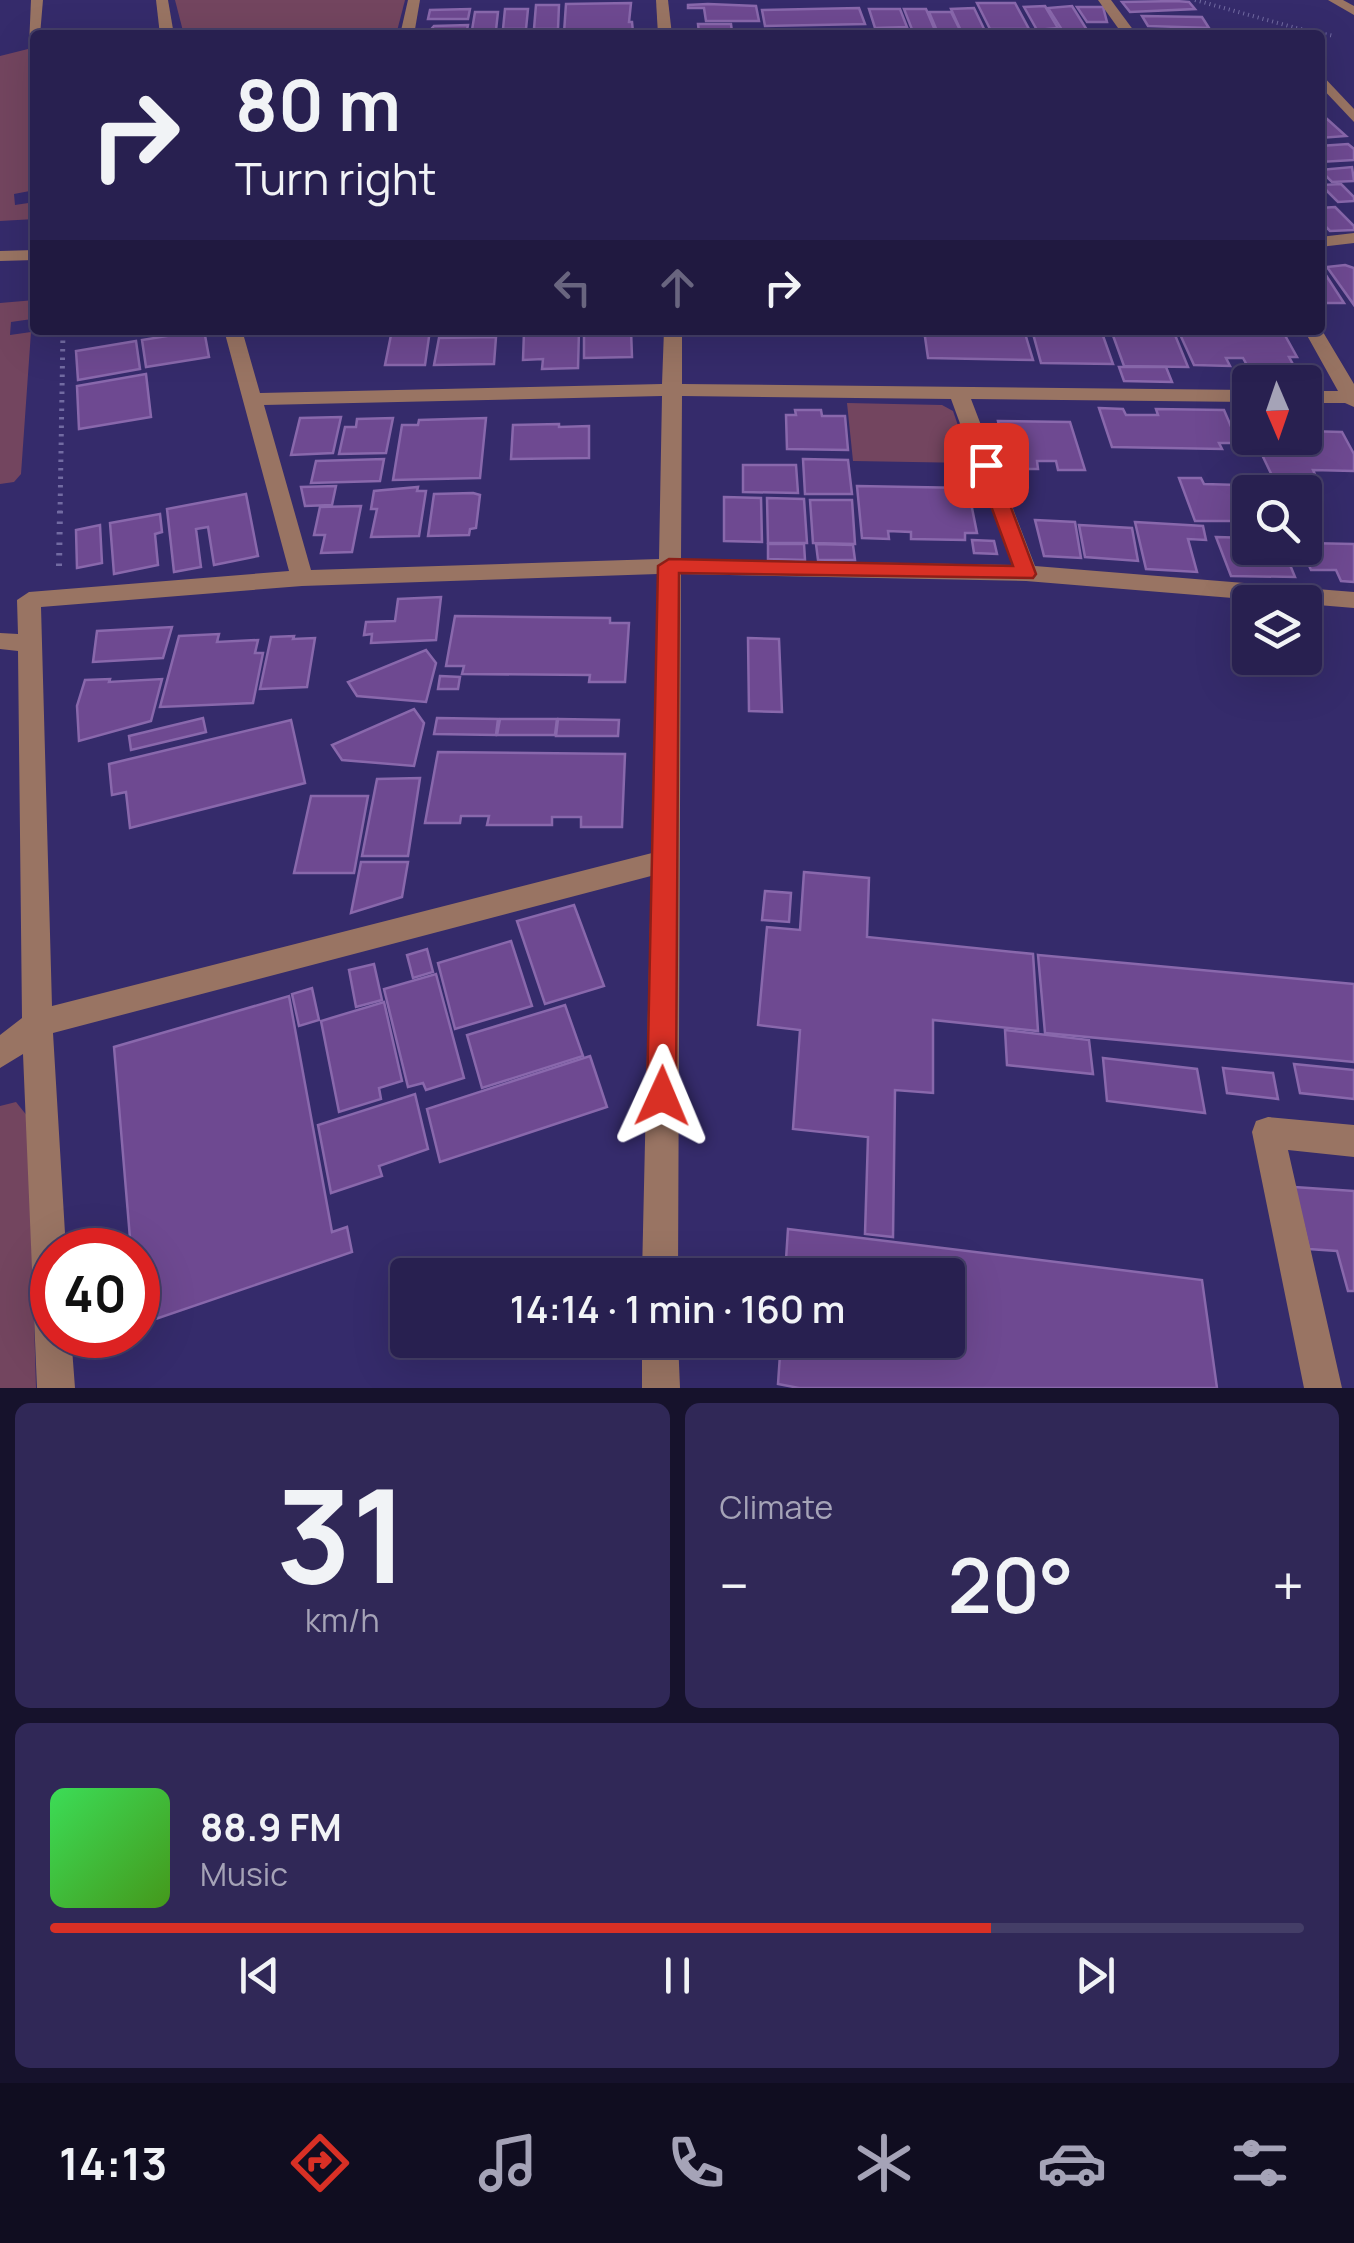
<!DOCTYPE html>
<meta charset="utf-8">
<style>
body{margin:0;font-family:Manrope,sans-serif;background:#302857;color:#f1f3f6;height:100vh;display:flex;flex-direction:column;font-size:38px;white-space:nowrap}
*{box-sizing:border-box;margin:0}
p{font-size:32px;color:#a5a3b7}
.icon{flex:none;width:55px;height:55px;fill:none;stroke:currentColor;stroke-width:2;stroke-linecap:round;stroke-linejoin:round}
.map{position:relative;height:1388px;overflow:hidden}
.panel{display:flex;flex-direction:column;gap:15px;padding:15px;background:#16122c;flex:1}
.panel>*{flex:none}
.guide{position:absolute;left:30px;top:30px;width:1295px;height:305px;border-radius:10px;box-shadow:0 10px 40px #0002,0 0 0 2px #443e67;background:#282050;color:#f1f3f6;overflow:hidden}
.needle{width:65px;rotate:178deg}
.controls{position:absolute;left:1232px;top:365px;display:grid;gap:20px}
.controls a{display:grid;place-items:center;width:90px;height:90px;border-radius:10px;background:#282050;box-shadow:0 10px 40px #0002,0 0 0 2px #443e67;font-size:50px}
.speed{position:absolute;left:30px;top:1228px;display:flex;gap:20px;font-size:50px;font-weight:700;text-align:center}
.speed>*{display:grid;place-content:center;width:130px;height:130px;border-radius:50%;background:#282050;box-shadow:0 10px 40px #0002,0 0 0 2px #443e67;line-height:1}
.speed .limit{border:15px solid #d22;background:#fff;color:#111}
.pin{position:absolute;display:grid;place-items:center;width:85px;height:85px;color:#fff;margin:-42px;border-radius:20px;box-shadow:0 5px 15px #0006}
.me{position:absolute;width:110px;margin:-55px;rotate:1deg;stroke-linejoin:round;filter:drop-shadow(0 0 8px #0008)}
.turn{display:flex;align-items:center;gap:35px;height:210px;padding:0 40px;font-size:45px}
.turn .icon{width:130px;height:130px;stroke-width:2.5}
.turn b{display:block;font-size:70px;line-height:85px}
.lanes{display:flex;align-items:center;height:95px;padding:0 40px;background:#0003;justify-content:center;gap:50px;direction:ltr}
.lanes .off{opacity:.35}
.big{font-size:75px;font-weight:600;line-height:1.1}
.panel .tile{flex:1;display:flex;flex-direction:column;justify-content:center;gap:15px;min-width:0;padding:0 35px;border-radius:15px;background:#302857}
.panel .dial{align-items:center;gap:0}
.dial b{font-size:130px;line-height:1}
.song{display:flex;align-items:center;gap:30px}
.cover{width:120px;height:120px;border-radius:15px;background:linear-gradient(135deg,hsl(130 70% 55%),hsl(100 70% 35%))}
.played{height:10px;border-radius:5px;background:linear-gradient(90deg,#d93025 75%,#443e67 75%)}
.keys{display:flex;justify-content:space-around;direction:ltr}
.heat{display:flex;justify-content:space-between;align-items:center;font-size:55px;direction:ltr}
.panel .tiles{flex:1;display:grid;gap:15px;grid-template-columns:1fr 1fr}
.tile:last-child{grid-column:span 2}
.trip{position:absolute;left:390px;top:1258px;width:575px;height:100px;border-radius:10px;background:#282050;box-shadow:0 10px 40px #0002,0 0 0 2px #443e67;font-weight:600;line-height:100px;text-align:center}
.tabs{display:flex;height:160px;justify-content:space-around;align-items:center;background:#100d20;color:#a5a3b7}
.tabs .icon{width:70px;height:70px}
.tabs .selected{color:#d93025}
.tabs b{font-size:45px;color:#f1f3f6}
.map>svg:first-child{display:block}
</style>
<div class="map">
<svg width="1354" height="1388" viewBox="0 0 1354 1388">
<rect width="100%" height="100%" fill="#352b6b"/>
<g fill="#73455f">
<path d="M175,0H405L396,35H184Z"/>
<path d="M28,49L35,190L14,194L15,205L35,202V219L0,221V56Z"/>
<path d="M35,300L32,319L11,322L10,335L31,332L21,474L14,482L0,484V303Z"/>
<path d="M847,403L942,405L953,411L971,463L853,461Z"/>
<path d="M16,1102L28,1117L36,1388H0V1106Z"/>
</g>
<g fill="#6e4991" stroke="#8968ac" stroke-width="2.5">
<path d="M1176,1L1189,2L1195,9L1130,12L1122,2Z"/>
<path d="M631,3L629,22H632L633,32L564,33L566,4Z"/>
<path d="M977,3H1015L1029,29H990Z"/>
<path d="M708,4L756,6L759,21H706L704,8H688V5Z"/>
<path d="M536,5H559L558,29H534Z"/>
<path d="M1045,6L1058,28L1037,30L1024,7Z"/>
<path d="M1072,6L1087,30H1062L1048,8Z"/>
<path d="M1077,7H1103L1107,22H1087Z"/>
<path d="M859,8L865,24L765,26L762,10Z"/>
<path d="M974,8L986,33L961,31L951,9Z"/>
<path d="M470,9L468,19H428L430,10Z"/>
<path d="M505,9H528L526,29H503Z"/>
<path d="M869,9H900L907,27L875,28Z"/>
<path d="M904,9H926L937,35L913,32Z"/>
<path d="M475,12H498L496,30H472Z"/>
<path d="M929,12H951L960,30L937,31Z"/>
<path d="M1142,16L1202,17L1209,28L1148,26Z"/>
<path d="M698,24H731L732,32L699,33Z"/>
<path d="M468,25L466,35H426L434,26Z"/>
<path d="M1320,118H1326L1346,136L1320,138Z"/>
<path d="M1348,144L1354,149V160L1320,162V146Z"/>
<path d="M1352,167L1354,181L1332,182L1320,170Z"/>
<path d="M1341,184L1354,197V201L1338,202L1321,185Z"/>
<path d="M1335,207L1354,226V230L1330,231L1320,221V208Z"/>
<path d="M1345,265L1354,268V305L1327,267Z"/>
<path d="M1320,266L1344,303H1320Z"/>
<path d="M204,330L209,357L146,367L142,340Z"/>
<path d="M392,330H430L425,365H385Z"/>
<path d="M584,330H631L632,357L584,358Z"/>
<path d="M924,330H1024L1033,360L928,358Z"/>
<path d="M1032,330H1101L1113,364L1041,363Z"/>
<path d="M1111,330H1173L1188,367L1124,366Z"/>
<path d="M1178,330H1282L1297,357H1289L1295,368L1248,367L1243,358H1226L1230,366L1194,365Z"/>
<path d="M579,331L578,368L542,369L543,359L523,360L524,332Z"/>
<path d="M496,337L494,364L434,365L439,338Z"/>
<path d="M136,341L140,369L78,380L76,351Z"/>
<path d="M1119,367H1166L1172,382L1124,381Z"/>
<path d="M146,374L151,417L79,429L77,386Z"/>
<path d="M1099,408L1123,409L1126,415H1158L1156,409L1224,410L1238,443H1219L1222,449L1112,447Z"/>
<path d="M795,410H821L822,416H845L848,450L787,449L786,415H796Z"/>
<path d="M341,417L333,453L291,455L300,418Z"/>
<path d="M393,418L386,453L339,454L345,427H356L357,419Z"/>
<path d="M486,418L480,478L393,480L402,425H418L419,420Z"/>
<path d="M998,421L1070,422L1085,470H1058L1056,461H1037L1038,469H1009Z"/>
<path d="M559,424V427L589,426V458L511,459L513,425Z"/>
<path d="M1305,431L1342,432L1354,454V471L1313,470L1319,483L1275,482L1254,438H1305Z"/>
<path d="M384,459L380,481L311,483L316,461Z"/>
<path d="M803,459L848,460L852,494H805Z"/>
<path d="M743,465H796L798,493L743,492Z"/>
<path d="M1179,478H1201L1204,484L1239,485L1237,479L1265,480L1271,492H1250V521H1195Z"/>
<path d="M336,486L332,505L305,506L301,487Z"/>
<path d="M857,486L968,488L977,533H965V540L911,539V532L888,531L889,539L862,538Z"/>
<path d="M418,487L417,491H426L419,536L371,537L377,509H371L374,491Z"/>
<path d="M473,493L480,495L476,528L470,529L469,535L428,536L434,494Z"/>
<path d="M246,494L258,556L214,565L208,527L196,529L201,567L174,572L167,509Z"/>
<path d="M724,497L761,498L762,542L724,541Z"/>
<path d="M767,498L804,499L807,543H768Z"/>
<path d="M810,500H852L855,544L813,543Z"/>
<path d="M361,506L352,552L321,553L325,535H314L320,507Z"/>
<path d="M160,514L162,532L155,534L158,565L114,574L110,523Z"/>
<path d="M1035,520L1075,522L1081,558L1044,556Z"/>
<path d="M1135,522L1203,526L1206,540L1188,539L1197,572L1146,569Z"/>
<path d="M100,525L102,563L77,568L76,530Z"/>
<path d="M1079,525L1132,528L1138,561L1085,557Z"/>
<path d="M1216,537L1250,538V548H1283L1295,577L1231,576Z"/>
<path d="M972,540L994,541L997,554L974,553Z"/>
<path d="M1305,543L1354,544V582L1341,581L1336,570H1311L1301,548Z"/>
<path d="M768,544H804L805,560L768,559Z"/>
<path d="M816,544L853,545L855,560H818Z"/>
<path d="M441,597L436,640L371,643L372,634L364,635L366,622L395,621L398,599Z"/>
<path d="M455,616L610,618V623H629L625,682H589L590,675L462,674L464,666H446Z"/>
<path d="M172,627L163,658L93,662L97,631Z"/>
<path d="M219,634L217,642L258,640L255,653H263L253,703L160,707L179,636Z"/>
<path d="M294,636L293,639L315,638L307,687L260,689L271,637Z"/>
<path d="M748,638L779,639L782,712L749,711Z"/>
<path d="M426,650L436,663L426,702L357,696L348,682Z"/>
<path d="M440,676L460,677L458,689H438Z"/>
<path d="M110,679L109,682L162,679L151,721L79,741L77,706L85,680Z"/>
<path d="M414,709L424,723L414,766L342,760L332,745Z"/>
<path d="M203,718L206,732L131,750L129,736Z"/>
<path d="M437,718L498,719L496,735L434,734Z"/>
<path d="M500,719H557L555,735H497Z"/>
<path d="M558,719L619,720L618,736H556Z"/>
<path d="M291,720L305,783L130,828L126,792L112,795L109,764Z"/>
<path d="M438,752L625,754L622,827H581V817H552V825H487L489,816H461L460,823H425Z"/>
<path d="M420,778L408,856H362L377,779Z"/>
<path d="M311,796H368L354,873H294Z"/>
<path d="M361,862H408L402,897L351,913Z"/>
<path d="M804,872L869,878L867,937L1033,954L1038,1031L933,1020V1093L895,1090L893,1237L865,1234L868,1137L793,1129L800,1030L758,1025L767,927L800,930Z"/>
<path d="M765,891L791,893L789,922L762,920Z"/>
<path d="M574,905L604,986L545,1004L517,921Z"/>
<path d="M511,941L532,1006L455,1029L438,963Z"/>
<path d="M427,949L433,972L413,978L407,955Z"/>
<path d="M1038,955L1354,984V1062L1045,1033Z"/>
<path d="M374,964L382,1000L356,1007L349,970Z"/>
<path d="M436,974L464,1078L426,1090L423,1083L408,1087L384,989Z"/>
<path d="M312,988L319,1020L299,1026L292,994Z"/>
<path d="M289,996L332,1232L347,1227L352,1252L138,1325V1250H131L114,1047Z"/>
<path d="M384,1002L402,1081L379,1088L381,1099L339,1112L321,1021Z"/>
<path d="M565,1005L583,1056L482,1088L467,1035Z"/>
<path d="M1005,1030L1089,1040L1093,1074L1007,1065Z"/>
<path d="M590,1056L607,1107L440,1162L427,1109Z"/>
<path d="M1103,1058L1197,1069L1205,1113L1107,1101Z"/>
<path d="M1294,1064L1354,1070V1099L1300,1093Z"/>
<path d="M1223,1068L1273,1073L1278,1099L1227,1093Z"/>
<path d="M415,1094L428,1149L379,1166L382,1176L331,1193L318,1125Z"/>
<path d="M1294,1187L1354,1191V1291H1348L1337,1251L1309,1249Z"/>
<path d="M788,1229L1202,1280L1217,1388H799L778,1384L781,1340H948V1275H785Z"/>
</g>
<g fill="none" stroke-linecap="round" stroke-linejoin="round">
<g stroke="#726ba2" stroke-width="4" stroke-dasharray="1 4" stroke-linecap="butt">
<path d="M1195,0L1296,28L1295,35"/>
<path d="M1296,28L1334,36"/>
</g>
<path stroke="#726ba2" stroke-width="5" stroke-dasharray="2.5 6" stroke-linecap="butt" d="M60,513L63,330"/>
<path stroke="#726ba2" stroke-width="6" stroke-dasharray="2.5 8" stroke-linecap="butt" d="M59,566L60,511"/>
<g fill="#997463" fill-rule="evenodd">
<path d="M31,0H43L40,35H35V73L28,69Z"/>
<path d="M156,0H168L174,35H160Z"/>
<path d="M408,0H420L414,35H400Z"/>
<path d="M656,0H668L672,35H658Z"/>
<path d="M1098,0H1111L1137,35H1123Z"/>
<path d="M1328,0H1343L1354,6V15Z"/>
<path d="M1320,73L1354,109V122L1320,86Z"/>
<path d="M1354,233V243L1320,247V237Z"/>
<path d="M35,250V260L0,261V251Z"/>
<path d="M1320,327L1354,384V407L1345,403H1305V391H1338L1304,330H1320Z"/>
<path d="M224,330H242L260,393L662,384L664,330H682V384L1250,390V402L971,399L1035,566L1354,592V608L1026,581L681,574L678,1275H642L651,876L53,1033L66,1250H52V1335H71L75,1388H37L23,1054L0,1068V1035L22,1018L18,651L0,649V633L18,634L17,600L29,592L289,571ZM662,396L659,559L311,570L264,405ZM682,396L951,399L1012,565L681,559ZM658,574L652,853L52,1006L41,607L302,586Z"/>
<path d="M1268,1117L1354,1125V1157L1288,1150L1342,1388H1304L1252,1132L1256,1121Z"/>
<path d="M642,1340H678L680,1388H642Z"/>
</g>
</g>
<path fill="#d93025" stroke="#8d1f18" stroke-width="2.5" d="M986,460L995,465L1036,574L1033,578L679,573L676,1096L672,1105L662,1109L651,1105L647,1096L658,566L669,559L1013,566L976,465Z"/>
</svg>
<div class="controls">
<a><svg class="needle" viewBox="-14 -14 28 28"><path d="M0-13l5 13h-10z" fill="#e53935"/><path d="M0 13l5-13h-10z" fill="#a5a3b7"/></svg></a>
<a><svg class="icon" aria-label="search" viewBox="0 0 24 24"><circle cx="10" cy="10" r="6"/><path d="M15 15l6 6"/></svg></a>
<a><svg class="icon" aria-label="layers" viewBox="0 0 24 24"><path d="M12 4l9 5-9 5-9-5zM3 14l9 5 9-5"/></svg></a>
</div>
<div class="speed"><div class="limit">40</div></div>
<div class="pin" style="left:986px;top:465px;background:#d93025"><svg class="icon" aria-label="arrive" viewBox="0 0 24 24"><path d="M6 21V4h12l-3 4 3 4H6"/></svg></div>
<svg class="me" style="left:662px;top:1096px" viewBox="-20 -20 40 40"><path d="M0-17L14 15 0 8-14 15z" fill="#d93025" stroke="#fff" stroke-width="4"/></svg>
<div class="trip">14:14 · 1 min · 160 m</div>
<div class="guide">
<div class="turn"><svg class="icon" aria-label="right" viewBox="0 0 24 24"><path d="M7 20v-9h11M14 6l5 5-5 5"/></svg><div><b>80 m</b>Turn right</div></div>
<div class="lanes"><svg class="icon off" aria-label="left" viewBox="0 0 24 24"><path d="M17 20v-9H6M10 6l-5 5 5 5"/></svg><svg class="icon off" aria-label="ahead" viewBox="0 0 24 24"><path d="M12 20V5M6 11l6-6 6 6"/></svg><svg class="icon" aria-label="right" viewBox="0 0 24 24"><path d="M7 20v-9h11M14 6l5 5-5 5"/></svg></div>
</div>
</div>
<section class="panel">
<div class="tiles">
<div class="tile dial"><b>31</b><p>km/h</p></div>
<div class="tile"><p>Climate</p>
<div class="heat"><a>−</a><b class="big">20°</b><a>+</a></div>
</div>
<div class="tile">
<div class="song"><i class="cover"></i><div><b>88.9 FM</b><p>Music</p></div></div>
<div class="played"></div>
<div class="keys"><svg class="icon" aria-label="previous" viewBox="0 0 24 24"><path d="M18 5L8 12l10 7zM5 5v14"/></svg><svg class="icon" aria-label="pause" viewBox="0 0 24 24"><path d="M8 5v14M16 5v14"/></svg><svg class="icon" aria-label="next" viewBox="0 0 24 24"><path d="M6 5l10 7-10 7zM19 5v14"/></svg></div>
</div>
</div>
</section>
<nav class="tabs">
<b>14:13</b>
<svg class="icon selected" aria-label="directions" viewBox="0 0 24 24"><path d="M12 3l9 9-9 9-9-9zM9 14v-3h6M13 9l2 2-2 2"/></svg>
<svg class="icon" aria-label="music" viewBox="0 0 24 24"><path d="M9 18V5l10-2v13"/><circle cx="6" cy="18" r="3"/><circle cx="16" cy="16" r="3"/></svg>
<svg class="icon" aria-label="phone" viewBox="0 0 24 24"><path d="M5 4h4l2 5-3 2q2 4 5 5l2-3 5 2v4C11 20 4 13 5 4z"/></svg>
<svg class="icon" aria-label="climate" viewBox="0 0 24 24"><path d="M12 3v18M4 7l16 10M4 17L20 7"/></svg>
<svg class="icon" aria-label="car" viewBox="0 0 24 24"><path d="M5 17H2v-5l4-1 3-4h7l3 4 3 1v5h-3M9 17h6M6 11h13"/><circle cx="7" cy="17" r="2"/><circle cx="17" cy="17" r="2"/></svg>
<svg class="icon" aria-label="filters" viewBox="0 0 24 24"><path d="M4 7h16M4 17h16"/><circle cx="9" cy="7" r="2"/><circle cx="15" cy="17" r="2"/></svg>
</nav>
